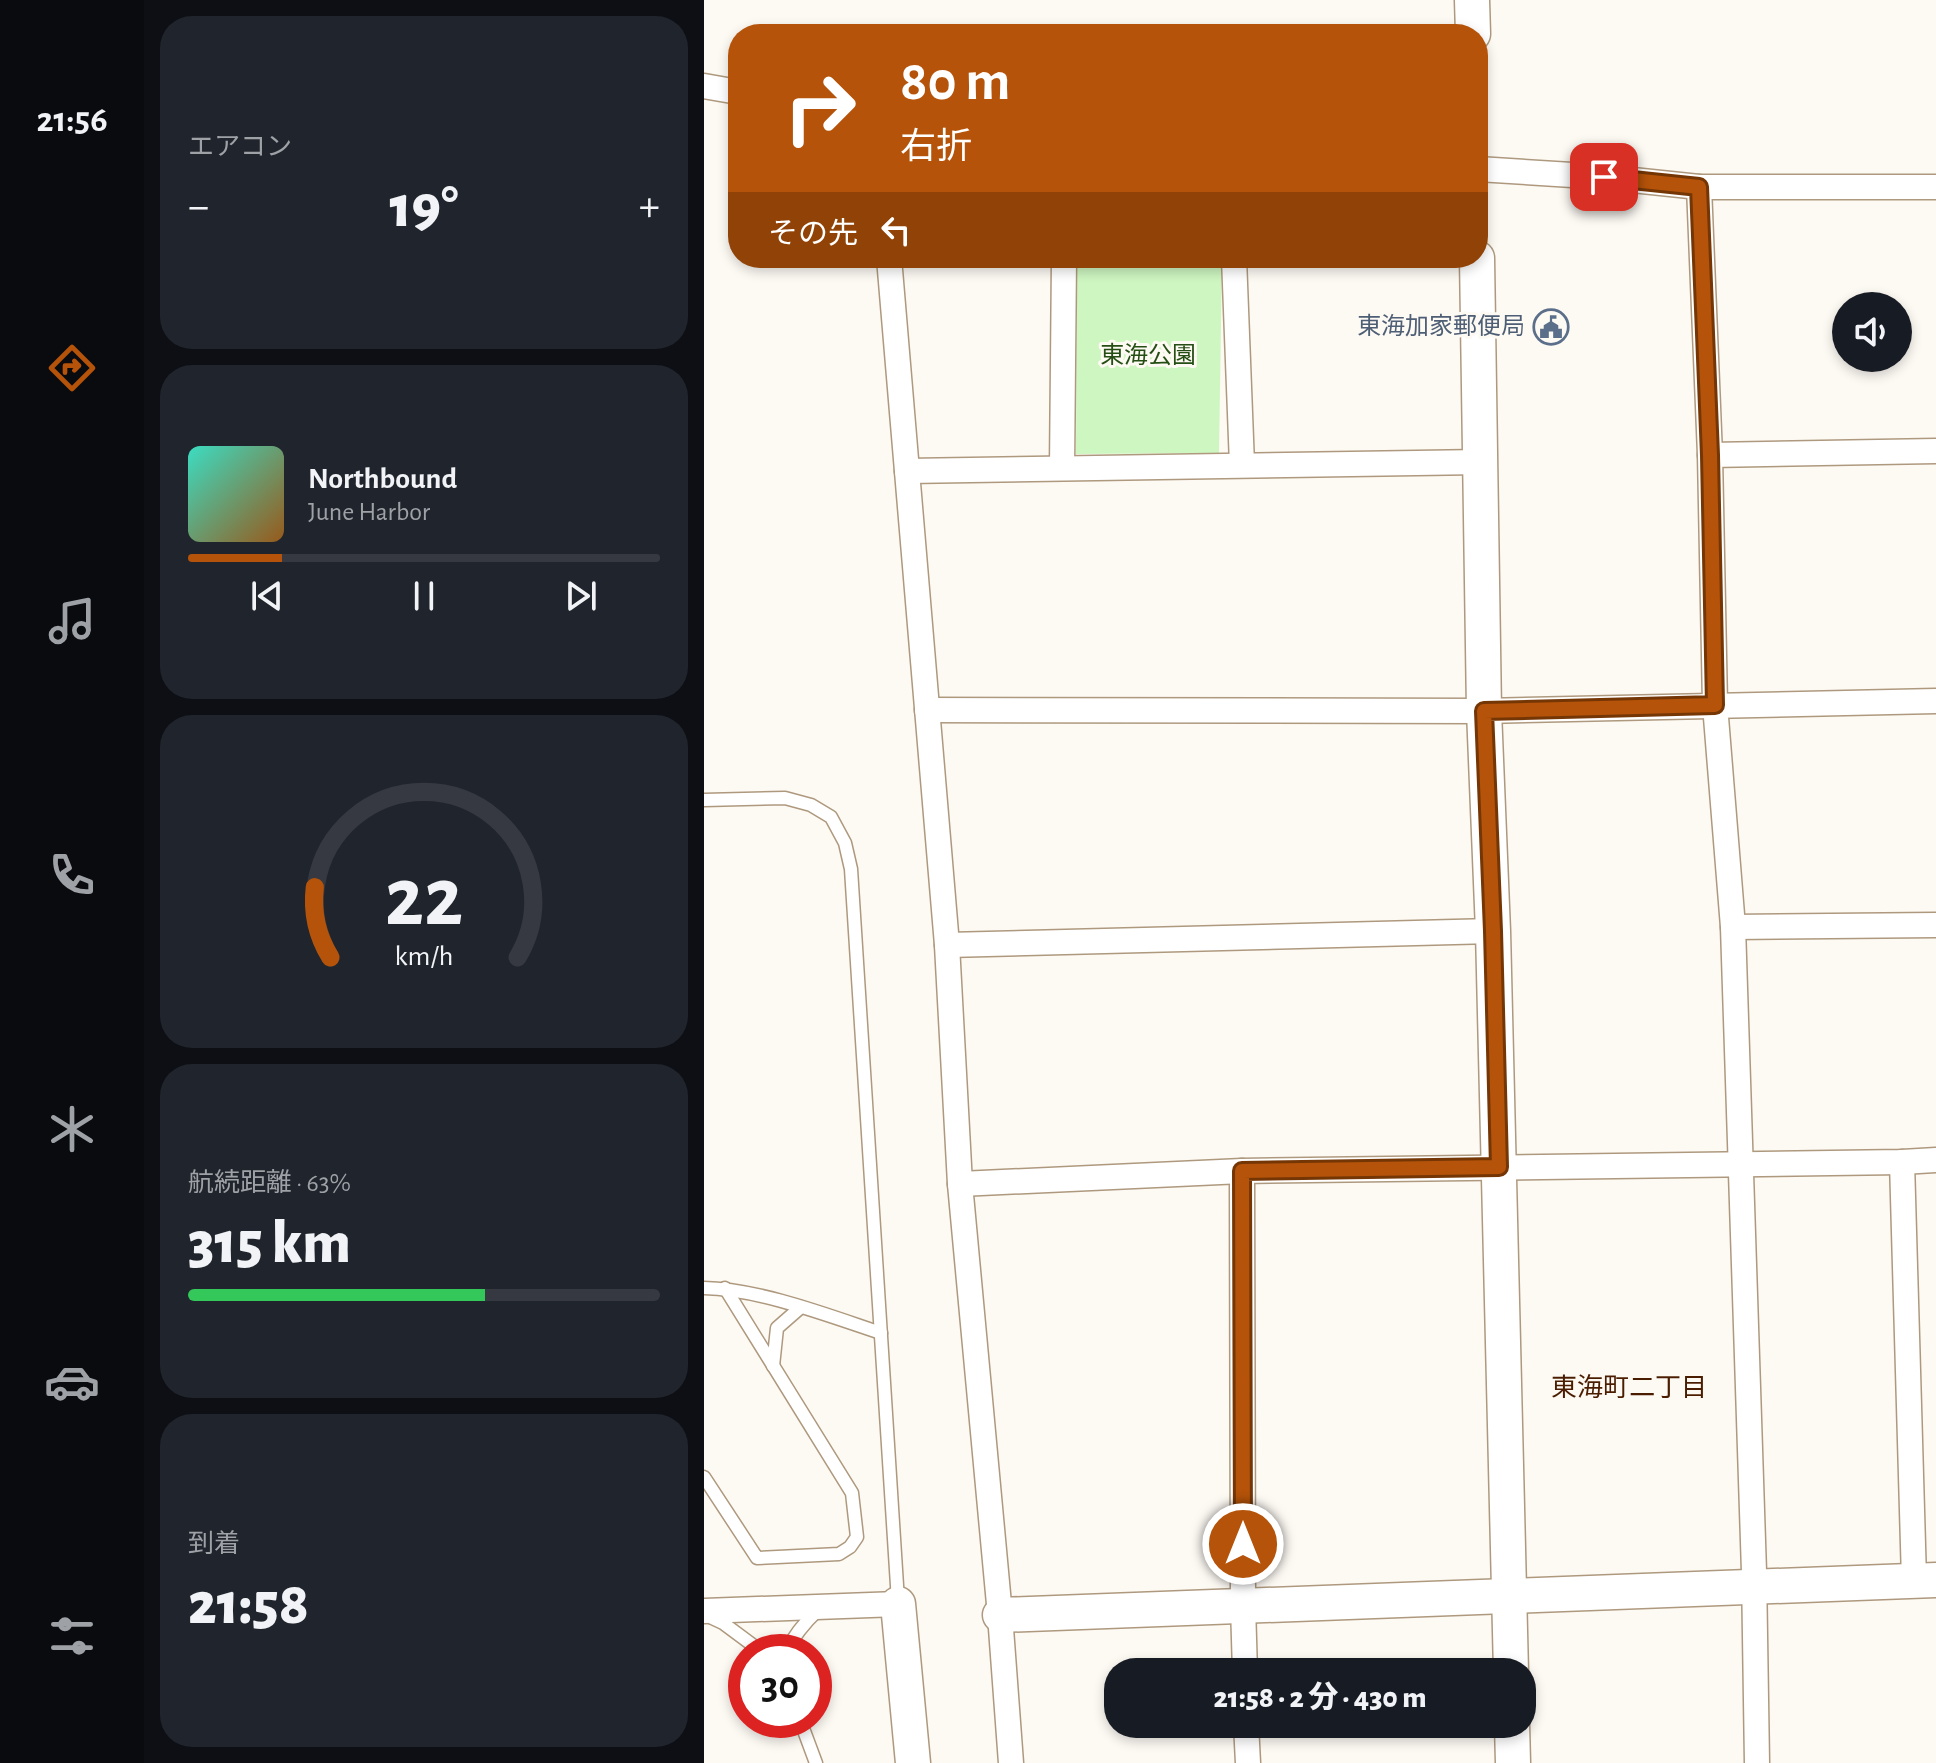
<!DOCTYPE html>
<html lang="ja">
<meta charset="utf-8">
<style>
body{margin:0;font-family:"Alegreya Sans","Noto Sans JP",sans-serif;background:#20242c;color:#f1f3f6;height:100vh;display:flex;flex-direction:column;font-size:30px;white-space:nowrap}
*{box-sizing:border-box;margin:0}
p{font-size:26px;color:#9ea1a6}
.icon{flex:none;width:44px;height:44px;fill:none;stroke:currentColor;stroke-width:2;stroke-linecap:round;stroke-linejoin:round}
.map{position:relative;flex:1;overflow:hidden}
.drawer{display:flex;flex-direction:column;gap:16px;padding:16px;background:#0d0f14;width:560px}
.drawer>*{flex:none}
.top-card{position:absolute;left:24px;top:24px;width:760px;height:244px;border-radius:32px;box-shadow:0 4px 12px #0003;background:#b45309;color:#fff;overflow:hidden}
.controls{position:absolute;left:1128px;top:292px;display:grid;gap:16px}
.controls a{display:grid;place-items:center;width:80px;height:80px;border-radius:50%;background:#171b24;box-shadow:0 4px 12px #0003;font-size:40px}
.speed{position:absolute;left:24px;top:1634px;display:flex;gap:16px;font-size:40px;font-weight:700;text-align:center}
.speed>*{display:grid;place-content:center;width:104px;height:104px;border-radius:50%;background:#171b24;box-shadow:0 4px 12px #0003;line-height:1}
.speed .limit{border:12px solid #d22;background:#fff;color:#111}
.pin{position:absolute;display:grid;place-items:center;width:68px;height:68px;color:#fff;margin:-34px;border-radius:16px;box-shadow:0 4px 12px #0006}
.me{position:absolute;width:88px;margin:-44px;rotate:0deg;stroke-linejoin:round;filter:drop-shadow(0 0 6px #0008)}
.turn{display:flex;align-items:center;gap:28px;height:168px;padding:0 40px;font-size:36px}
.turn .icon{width:104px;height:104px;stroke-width:2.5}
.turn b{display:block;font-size:56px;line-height:68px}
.then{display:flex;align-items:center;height:76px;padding:0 40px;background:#0003;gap:16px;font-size:30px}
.big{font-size:60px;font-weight:800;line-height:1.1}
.drawer .widget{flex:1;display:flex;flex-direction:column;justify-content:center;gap:12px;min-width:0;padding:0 28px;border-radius:32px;background:#20242c}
.drawer .dial{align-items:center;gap:0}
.dial svg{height:208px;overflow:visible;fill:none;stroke:#363941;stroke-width:7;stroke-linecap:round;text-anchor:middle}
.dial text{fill:#f1f3f6;stroke:none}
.song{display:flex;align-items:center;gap:24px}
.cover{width:96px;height:96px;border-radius:12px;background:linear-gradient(135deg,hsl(170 70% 55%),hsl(30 70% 35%))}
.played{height:8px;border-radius:4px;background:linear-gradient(90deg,#b45309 20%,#363941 20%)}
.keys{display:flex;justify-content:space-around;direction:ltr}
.heat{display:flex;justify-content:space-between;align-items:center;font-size:44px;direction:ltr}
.charge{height:12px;border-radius:6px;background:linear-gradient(90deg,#34c759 63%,#363941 0)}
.trip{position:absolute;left:400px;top:1658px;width:432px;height:80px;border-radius:32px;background:#171b24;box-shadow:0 4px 12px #0003;font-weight:800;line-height:80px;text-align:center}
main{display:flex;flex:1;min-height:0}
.dock{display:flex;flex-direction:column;width:144px;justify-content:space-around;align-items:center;background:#090b0e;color:#9ea1a6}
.dock .icon{width:56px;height:56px}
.dock .on{color:#b45309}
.dock b{font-size:36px;color:#f1f3f6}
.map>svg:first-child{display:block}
</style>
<main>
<nav class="dock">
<b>21:56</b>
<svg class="icon on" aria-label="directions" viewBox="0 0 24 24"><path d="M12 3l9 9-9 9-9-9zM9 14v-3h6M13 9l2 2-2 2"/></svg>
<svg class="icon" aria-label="music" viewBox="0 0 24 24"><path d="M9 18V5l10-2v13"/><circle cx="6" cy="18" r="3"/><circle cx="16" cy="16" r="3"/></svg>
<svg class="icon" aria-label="phone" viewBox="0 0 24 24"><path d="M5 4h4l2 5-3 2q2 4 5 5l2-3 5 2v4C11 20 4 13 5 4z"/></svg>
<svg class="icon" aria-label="climate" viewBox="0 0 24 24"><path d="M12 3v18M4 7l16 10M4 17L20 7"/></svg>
<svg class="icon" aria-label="car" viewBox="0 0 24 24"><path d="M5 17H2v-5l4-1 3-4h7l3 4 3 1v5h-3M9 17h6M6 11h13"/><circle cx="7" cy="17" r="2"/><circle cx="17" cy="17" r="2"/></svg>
<svg class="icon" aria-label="filters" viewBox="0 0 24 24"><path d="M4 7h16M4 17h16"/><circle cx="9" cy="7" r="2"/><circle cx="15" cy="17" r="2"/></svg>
</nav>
<section class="drawer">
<div class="widget"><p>エアコン</p>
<div class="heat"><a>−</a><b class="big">19°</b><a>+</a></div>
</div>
<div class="widget">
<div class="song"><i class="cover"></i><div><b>Northbound</b><p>June Harbor</p></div></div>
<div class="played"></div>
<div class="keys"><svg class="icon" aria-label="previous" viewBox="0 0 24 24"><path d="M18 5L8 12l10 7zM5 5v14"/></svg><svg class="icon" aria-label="pause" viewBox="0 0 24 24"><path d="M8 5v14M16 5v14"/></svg><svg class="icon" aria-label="next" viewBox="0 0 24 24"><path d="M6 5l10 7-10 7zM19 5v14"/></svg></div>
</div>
<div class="widget dial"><svg viewBox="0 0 100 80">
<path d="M14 69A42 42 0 1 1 86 69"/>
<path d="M14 69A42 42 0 0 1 8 42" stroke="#b45309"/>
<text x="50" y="56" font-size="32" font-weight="700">22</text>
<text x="50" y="72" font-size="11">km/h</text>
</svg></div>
<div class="widget"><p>航続距離 · 63%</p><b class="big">315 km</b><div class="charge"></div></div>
<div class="widget"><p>到着</p><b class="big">21:58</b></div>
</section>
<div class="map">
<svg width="1232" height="1763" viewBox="0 0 1232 1763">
<rect width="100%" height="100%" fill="#fdf9f3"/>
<path fill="#cef6c1" d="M373,258H518L515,453L372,454Z"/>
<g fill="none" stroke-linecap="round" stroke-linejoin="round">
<defs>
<g id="lane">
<path d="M0,800L81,798L107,805L127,817L141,843L147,869L194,1601"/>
<path d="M0,1288C55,1289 123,1315 177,1333"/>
<path d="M69,1366L73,1328L97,1307"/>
<path d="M0,1477L53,1558L135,1554L146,1547L153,1537L148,1493L21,1288"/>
<path d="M4,1616L19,1623L58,1652"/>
<path d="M82,1652C90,1635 100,1623 114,1610"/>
<path d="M96,1720L112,1763"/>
</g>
<g id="street">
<path d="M0,86L34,92"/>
<path d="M774,169L900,177L995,187H1232"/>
<path d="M995,187L1006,455L1011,705L1029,927L1050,1572L1053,1763"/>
<path d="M185,258L243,945L256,1184L296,1615L307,1763"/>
<path d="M530,258L538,465"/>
<path d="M1006,455L1232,451"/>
<path d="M358,468L360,258"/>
<path d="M203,471L777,462"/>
<path d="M223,710L780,711L1232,701"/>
<path d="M1029,927L1232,925"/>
<path d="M243,945L789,931"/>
<path d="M1198,1162L1210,1580"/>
<path d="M538,1171L539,1606L541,1672"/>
<path d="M256,1184L538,1171L1198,1162L1232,1160"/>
<path d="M0,1611L194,1604"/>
<path d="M542,1724L544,1763"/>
</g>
<g id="secondary">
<path d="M768,0L769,34"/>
<path d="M773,258L780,711L789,931L807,1672"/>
<path d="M194,1604L209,1763"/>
<path d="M296,1615L1232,1580"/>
<path d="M808,1724L809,1763"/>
</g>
</defs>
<use href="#lane" stroke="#ae997e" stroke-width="15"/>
<use href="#street" stroke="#ae997e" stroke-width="27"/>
<use href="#secondary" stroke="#ae997e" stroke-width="37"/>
<use href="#lane" stroke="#fff" stroke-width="12"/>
<use href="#street" stroke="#fff" stroke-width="24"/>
<use href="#secondary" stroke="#fff" stroke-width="34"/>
</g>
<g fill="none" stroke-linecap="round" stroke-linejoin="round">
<defs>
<path id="route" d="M539,1544L538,1171L795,1167L789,931L780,711L1011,705L1006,455L995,187L900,177"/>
</defs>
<use href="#route" stroke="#753606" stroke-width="20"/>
<use href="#route" stroke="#b45309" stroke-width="14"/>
</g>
<defs>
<symbol id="civic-ring" viewBox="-11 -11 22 22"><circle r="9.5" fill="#fdf9f3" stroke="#5c6f8a" stroke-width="1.5"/><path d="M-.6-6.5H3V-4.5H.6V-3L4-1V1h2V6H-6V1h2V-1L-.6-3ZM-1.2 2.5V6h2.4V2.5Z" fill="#5c6f8a"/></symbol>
</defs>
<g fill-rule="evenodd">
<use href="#civic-ring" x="827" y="307" width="40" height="40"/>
</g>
<g text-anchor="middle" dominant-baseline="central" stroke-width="6" stroke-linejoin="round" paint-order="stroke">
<g font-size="24" fill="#4e5e75" stroke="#fdf9f3" text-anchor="end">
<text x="821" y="327">東海加家郵便局</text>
</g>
<g font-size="24" fill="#254e14" stroke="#fdf9f3">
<text x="444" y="356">東海公園</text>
</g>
<g font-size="26" fill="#4a1d00" stroke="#fdf9f3">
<text x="925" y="1388">東海町二丁目</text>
</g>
</g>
</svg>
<div class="controls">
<a><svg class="icon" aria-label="sound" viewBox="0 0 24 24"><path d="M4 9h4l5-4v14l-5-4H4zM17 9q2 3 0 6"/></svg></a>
</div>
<div class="speed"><div class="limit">30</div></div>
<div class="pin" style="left:900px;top:177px;background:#d93025"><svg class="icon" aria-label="arrive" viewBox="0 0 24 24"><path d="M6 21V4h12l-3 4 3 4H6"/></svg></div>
<svg class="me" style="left:539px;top:1544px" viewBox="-20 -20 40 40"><circle r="17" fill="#b45309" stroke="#fff" stroke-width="3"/><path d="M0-11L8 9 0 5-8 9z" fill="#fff"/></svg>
<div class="trip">21:58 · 2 分 · 430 m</div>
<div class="top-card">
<div class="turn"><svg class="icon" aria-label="right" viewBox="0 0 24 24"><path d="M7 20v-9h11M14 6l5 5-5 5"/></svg><div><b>80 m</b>右折</div></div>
<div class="then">その先<svg class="icon" aria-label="left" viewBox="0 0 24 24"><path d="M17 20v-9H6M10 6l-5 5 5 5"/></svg></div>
</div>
</div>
</main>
